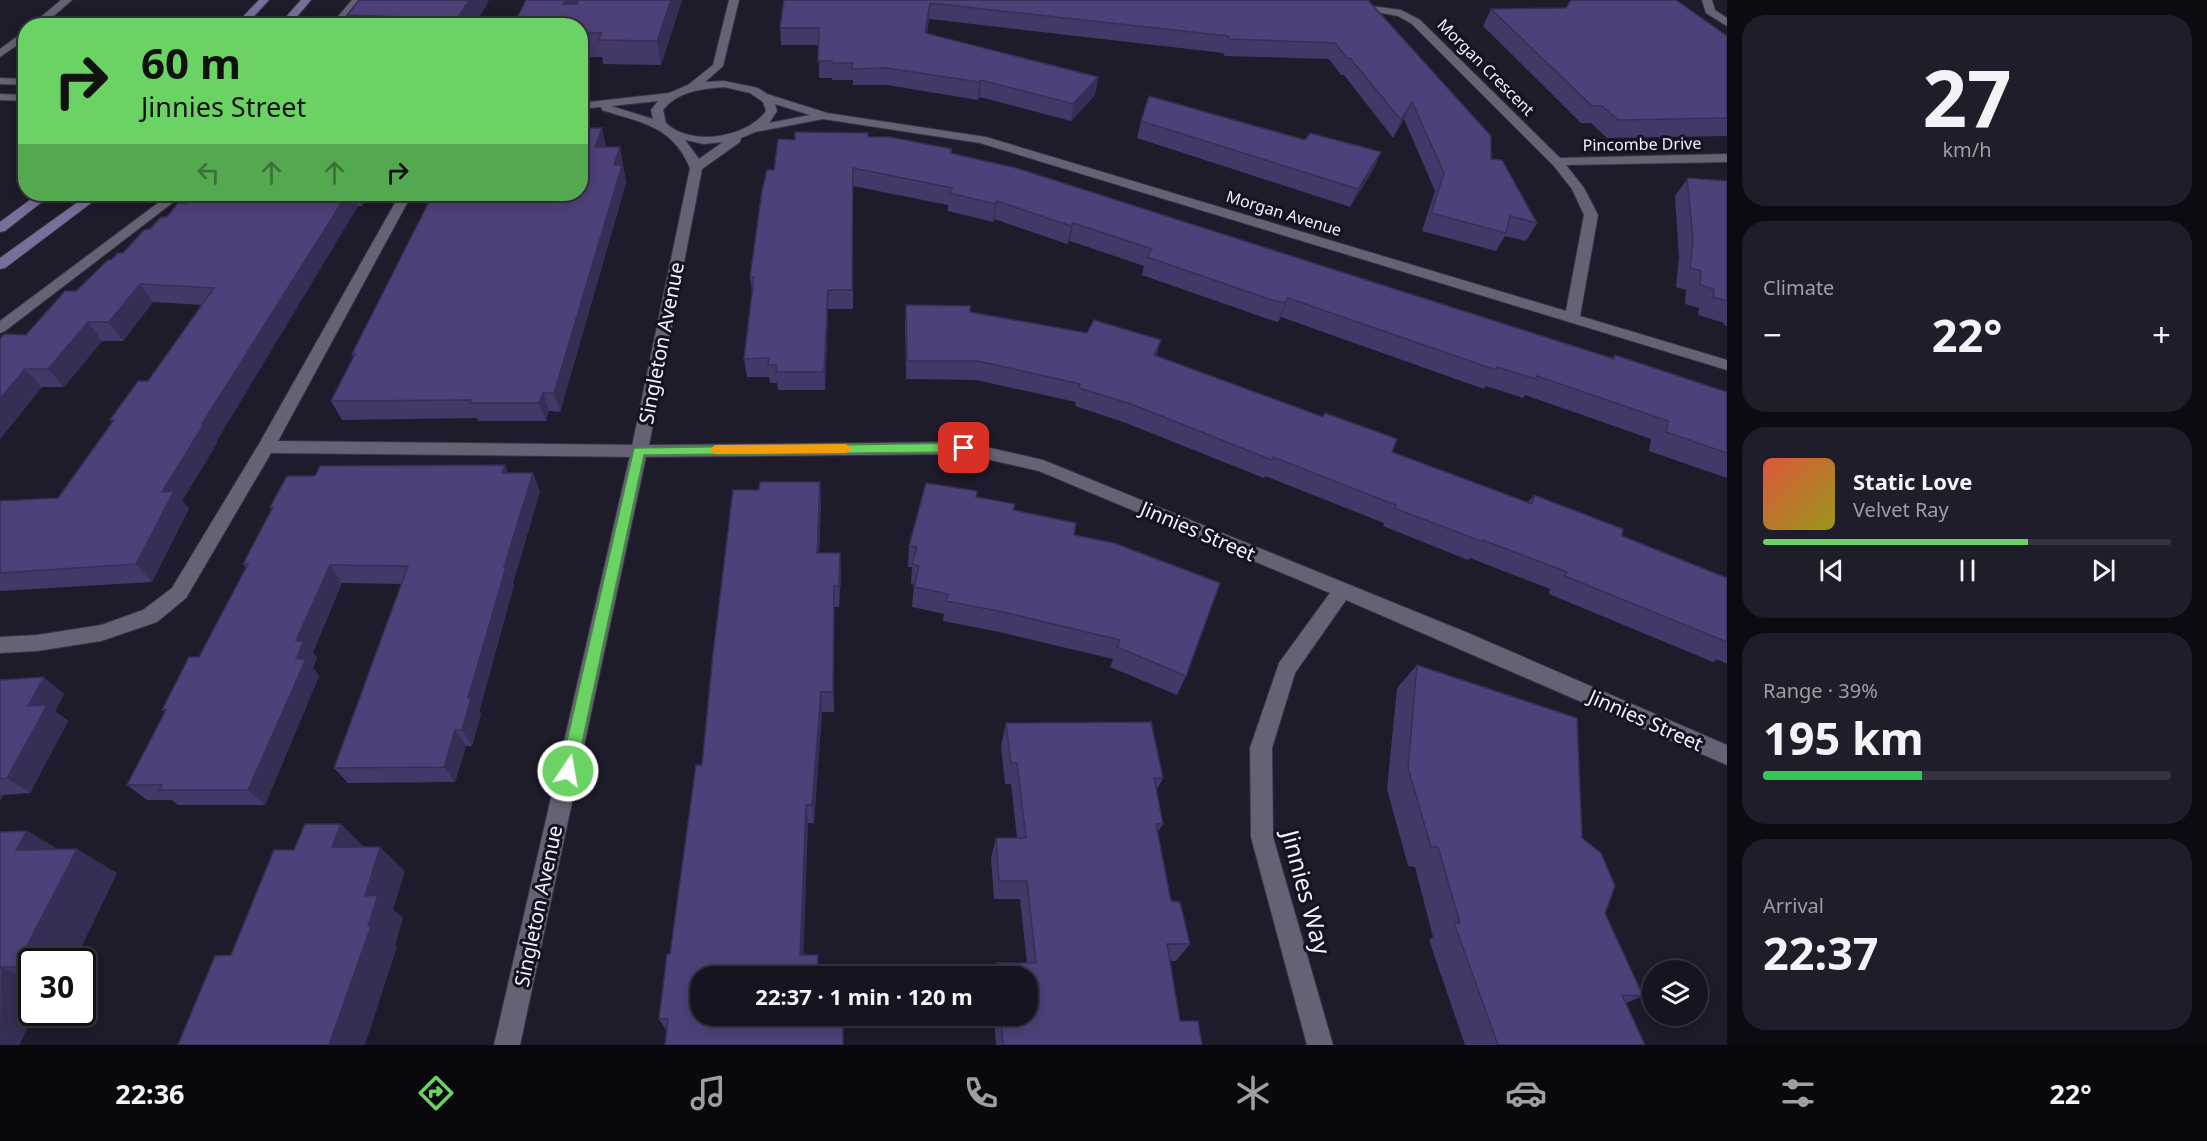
<!DOCTYPE html>
<meta charset="utf-8">
<style>
body{margin:0;font-family:"Noto Sans",sans-serif;background:#1f1d29;color:#f1f3f6;height:100vh;display:flex;flex-direction:column;font-size:22px;white-space:nowrap}
*{box-sizing:border-box;margin:0}
p{font-size:20px;color:#9e9ea5}
.icon{flex:none;width:33px;height:33px;fill:none;stroke:currentColor;stroke-width:2;stroke-linecap:round;stroke-linejoin:round}
.map{position:relative;flex:1;overflow:hidden}
.drawer{display:flex;flex-direction:column;gap:15px;padding:15px;background:#0c0b12;width:480px}
.drawer>*{flex:none}
.top-card{position:absolute;left:18px;top:18px;width:570px;height:183px;border-radius:24px;box-shadow:0 3px 15px #0003,0 0 0 2px #35333e;background:#6ad364;color:#111;overflow:hidden}
.buttons{position:absolute;left:1642px;top:960px;display:grid;gap:12px}
.buttons a{display:grid;place-items:center;width:66px;height:66px;border-radius:50%;background:#161420;box-shadow:0 3px 15px #0003,0 0 0 2px #35333e;font-size:30px}
.speed{position:absolute;left:18px;top:948px;display:flex;gap:12px;font-size:30px;font-weight:700;text-align:center}
.speed>*{display:grid;place-content:center;width:78px;height:78px;border-radius:50%;background:#161420;box-shadow:0 3px 15px #0003,0 0 0 2px #35333e;line-height:1}
.speed .limit{border:3px solid #111;border-radius:9px;background:#fff;color:#111}
.pin{position:absolute;display:grid;place-items:center;width:51px;height:51px;color:#fff;margin:-26px;border-radius:12px;box-shadow:0 3px 9px #0006}
.me{position:absolute;width:66px;margin:-33px;rotate:12deg;stroke-linejoin:round;filter:drop-shadow(0 0 4px #0008)}
.turn{display:flex;align-items:center;gap:21px;height:126px;padding:0 24px;font-size:27px}
.turn .icon{width:78px;height:78px;stroke-width:2.5}
.turn b{display:block;font-size:42px;line-height:51px}
.lanes{display:flex;align-items:center;height:57px;padding:0 24px;background:#0003;justify-content:center;gap:30px;direction:ltr}
.lanes .off{opacity:.35}
.big{font-size:45px;font-weight:700;line-height:1.1}
.drawer .tile{flex:1;display:flex;flex-direction:column;justify-content:center;gap:9px;min-width:0;padding:0 21px;border-radius:24px;background:#1f1d29}
.drawer .dial{align-items:center;gap:0}
.dial b{font-size:78px;line-height:1}
.song{display:flex;align-items:center;gap:18px}
.cover{width:72px;height:72px;border-radius:9px;background:linear-gradient(135deg,hsl(10 70% 55%),hsl(60 70% 35%))}
.played{height:6px;border-radius:3px;background:linear-gradient(90deg,#6ad364 65%,#35333e 65%)}
.keys{display:flex;justify-content:space-around;direction:ltr}
.heat{display:flex;justify-content:space-between;align-items:center;font-size:33px;direction:ltr}
.charge{height:9px;border-radius:4px;background:linear-gradient(90deg,#34c759 39%,#35333e 0)}
.trip{position:absolute;left:690px;top:966px;width:348px;height:60px;border-radius:24px;background:#161420;box-shadow:0 3px 15px #0003,0 0 0 2px #35333e;font-weight:700;line-height:60px;text-align:center}
.tabs{display:flex;height:96px;justify-content:space-around;align-items:center;background:#09080d;color:#9e9ea5}
.tabs .icon{width:42px;height:42px}
.tabs .current{color:#6ad364}
.tabs b{font-size:27px;color:#f1f3f6}
main{display:flex;flex:1;min-height:0}
.map>svg:first-child{display:block}
</style>
<main>
<div class="map">
<svg width="1727" height="1045" viewBox="0 0 1727 1045">
<rect width="100%" height="100%" fill="#1e1b2a"/>
<g fill="none" stroke-linecap="round" stroke-linejoin="round">
<defs>
<g id="service">
<path d="M61,0H72L42,26H30Z"/>
<path d="M352,0H362L341,26H330Z"/>
<path d="M26,30V39L0,57V49Z"/>
<path d="M170,194H184L5,331L0,333V321Z"/>
<path d="M400,194H412L278,441L639,445L645,447L647,451L645,455L639,457L271,453L186,598L157,622L101,641L37,651L0,653V637L37,635L101,625L143,610L172,588L259,444Z"/>
</g>
<g id="minor">
<path d="M729,0H739L723,66L705,82L724,81L758,88L767,94L827,113L986,137L1566,311L1584,215L1572,189L1553,165L1412,24L1398,16L1349,7V3L1401,10L1420,20L1560,158L1727,154V162L1566,165L1584,188L1598,215L1580,316L1727,360V370L980,143L823,119L755,132L741,138L740,142L702,169L649,445L964,442L1043,460L1468,633L1727,745V765L1346,600L1295,673L1272,748L1273,837L1333,1045H1307L1251,837L1250,748L1279,663L1330,593L1039,471L964,454L646,457L520,1045H494L631,451L690,168C672,125 641,123 602,110L601,107L580,109V103L669,93L688,85L713,65ZM724,87L750,93L763,102L766,111C747,138 690,147 666,123L663,110C678,91 701,89 724,87ZM658,101L651,110L653,119L611,106ZM775,104L810,115L769,123L777,111ZM685,140L704,144L723,142L699,159Z"/>
<path d="M1702,0H1712L1715,10L1727,18V26L1706,13Z"/>
<path d="M0,78L26,79V85L0,84Z"/>
<path d="M0,94L26,95V101L0,100Z"/>
</g>
<g id="secondary">
<path d="M259,0H269L245,26H234Z"/>
<path d="M301,0H311L289,26H278Z"/>
<path d="M38,194H52L5,231L0,232V222Z"/>
<path d="M89,194H103L5,268L0,269V258Z"/>
</g>
</defs>
<use href="#service" stroke="#373542" stroke-width="2"/>
<use href="#minor" stroke="#373542" stroke-width="2"/>
<use href="#secondary" stroke="#373542" stroke-width="2"/>
<use href="#service" fill="#656275" fill-rule="evenodd"/>
<use href="#minor" fill="#656275" fill-rule="evenodd"/>
<use href="#secondary" fill="#786f9c" fill-rule="evenodd"/>
</g>
<g fill="#433868">
<path d="M489,0L474,26H351L347,15Z"/>
<path d="M682,0L661,65L603,64L602,57H580V26Z"/>
<path d="M784,0H1368L1491,159L1537,223L1526,241L1505,236L1496,251L1422,231L1435,191L1404,119L1393,138L1344,75H1341L1329,59L1225,56L1223,53L929,19L927,34L1098,77L1095,95L1071,121L980,97L978,100L887,85H853V80H832V78H819V45H781L780,28Z"/>
<path d="M1491,9L1727,36V136L1607,138L1591,123H1581L1483,26Z"/>
<path d="M1141,121L1305,140L1381,152L1373,170L1350,207L1137,138Z"/>
<path d="M602,128L605,147H620L626,183L560,412L549,411L546,421H478L477,418L342,420L331,401L353,358L352,354Z"/>
<path d="M868,137L952,149V153L1612,358L1615,355L1727,392V478L1649,451L1651,439L1525,395L1523,398L1486,386L1484,389L1281,317L1278,322L1265,318L1142,275L1144,266L1070,241L1067,244L994,219L993,222L948,211V205L853,186V309H828L825,390H778L777,383H770L769,377H747L744,359L752,291L750,277L774,170L795,140Z"/>
<path d="M1688,178L1727,181V326L1724,325V323L1698,315L1699,308L1685,304L1686,290L1676,287L1679,257L1675,196Z"/>
<path d="M195,194H370L362,206H358L216,442L217,443L182,501L189,509L152,582L0,591V501L58,498L112,422L110,420L148,381L202,305L153,302L123,341H102L64,387H42L0,439L26,335L111,260L123,253L150,229L187,203Z"/>
<path d="M906,305L970,312L1157,356L1392,452L1528,502L1534,495L1622,536L1727,578V664L1717,659L1713,662L1549,594L1550,589L1470,558L1468,560L1383,526L1384,523L1265,476L1264,478L1126,423L1075,406L1076,402L976,380L906,379L905,324Z"/>
<path d="M508,473L540,491L513,583L514,585L479,712L481,714L472,746H466L455,782L348,783L334,768L402,584L342,583L313,652L317,658L313,668L319,676L265,805H178L172,800H147L127,785L165,712L162,710L199,657L246,568L243,564L272,510L270,507Z"/>
<path d="M820,482L821,504L819,553H840L841,575L839,607H834V712H822L814,823H808L803,955L819,969V976H700V1016H818L817,1026L844,1038L667,1031L659,1019L702,765L759,490Z"/>
<path d="M976,497L1013,510L1074,535L1186,676L1177,695L1110,667L1113,659L999,632L943,621L944,614L912,607L914,585L911,584L912,567H908L909,546Z"/>
<path d="M1417,665L1582,838L1605,913L1643,996L1626,1003L1645,1045H1465L1429,940L1433,937L1415,867L1408,866L1387,789L1397,688Z"/>
<path d="M0,680L64,694L55,711L68,721L30,793L3,795L0,801Z"/>
<path d="M1006,723L1163,778L1156,791L1163,824L1157,833L1171,901L1190,944L1176,961H1170L1180,1021L1202,1045H996L994,1016H1028V976H992L997,963H1027L1020,899H994L991,858L996,838H1017L1011,784H1005L1001,746Z"/>
<path d="M27,831L57,849L117,873L74,962H32V1012H35L19,1045H0V832Z"/>
</g>
<g fill="#372e55">
<path d="M469,0H489L474,26H459L457,19Z"/>
<path d="M565,0H580L570,26L563,4Z"/>
<path d="M671,0H682L661,65L657,41Z"/>
<path d="M930,3L929,19L924,50L925,33Z"/>
<path d="M1098,77L1095,95L1071,121L1073,104Z"/>
<path d="M981,80L980,97L978,100L979,82Z"/>
<path d="M1412,102L1404,119L1393,138L1401,120Z"/>
<path d="M602,128L606,146L599,165L595,147Z"/>
<path d="M620,147L626,183L560,412L554,393L614,165Z"/>
<path d="M1381,152L1373,170L1350,207L1358,189Z"/>
<path d="M347,194H352L358,206L216,442L217,443L182,501L189,509L152,582L136,564L162,492L202,424Z"/>
<path d="M357,194H370L362,206Z"/>
<path d="M997,201L994,219L993,222L995,204Z"/>
<path d="M1073,223L1070,241L1067,244L1071,226Z"/>
<path d="M140,284L153,302L123,341L109,322Z"/>
<path d="M828,290V309L825,390L824,372Z"/>
<path d="M1288,298L1281,317L1278,322L1285,303Z"/>
<path d="M88,322L102,341L64,387L48,369Z"/>
<path d="M1161,340L1156,359L1154,355Z"/>
<path d="M25,369L42,387L0,439V399Z"/>
<path d="M543,393L549,411L546,421L539,403Z"/>
<path d="M505,465L513,484L502,473Z"/>
<path d="M533,473L540,491L513,583L514,585L479,712L481,714L472,746L462,730L468,698L504,567Z"/>
<path d="M820,482L821,504L818,574L817,553Z"/>
<path d="M840,553L841,575L839,607V586Z"/>
<path d="M330,565L342,583L313,652L317,658L313,668L319,676L265,805L248,790L296,659V641Z"/>
<path d="M834,586V712L833,692Z"/>
<path d="M44,677L64,694L55,711L68,721L30,793L7,778L28,706Z"/>
<path d="M821,692L822,712L814,823L812,805Z"/>
<path d="M455,730L466,746L455,782L444,767Z"/>
<path d="M0,793L3,795L0,801Z"/>
<path d="M806,805L808,823L803,969L800,955Z"/>
<path d="M341,824L367,850L332,847Z"/>
<path d="M27,831L69,856L16,850Z"/>
<path d="M380,847L405,871L393,910L403,918L395,946L397,947L365,1045H329L368,926L365,896Z"/>
<path d="M77,849L117,873L74,962H32V974L16,967Z"/>
<path d="M818,955L819,969V976H817Z"/>
<path d="M1,967L32,980V1012H35L19,1045H0Z"/>
<path d="M815,1016H818L817,1038L815,1026Z"/>
</g>
<g fill="#4e4179" stroke="#372e55" stroke-width="1.5">
<path d="M359,0H469L457,19L347,15Z"/>
<path d="M526,0H565L563,4H577L578,0H671L657,41L598,40L602,33H580V26H513Z"/>
<path d="M784,0H1368L1491,136V159L1502,160L1537,223L1510,216L1506,233L1431,213L1444,173L1412,102L1401,120L1350,58H1347L1335,43L1229,39L1228,36L930,3L925,33L1098,77L1073,104L981,80L979,82L887,68L852,69L853,63H832V61H818L819,28H780Z"/>
<path d="M1571,0H1676L1727,36V118L1618,120L1602,106H1592L1491,9L1566,8Z"/>
<path d="M1149,96L1305,140L1310,133L1381,152L1358,189L1141,121Z"/>
<path d="M580,128H602L595,147H620L614,165H622L554,393H543L539,403H470L471,400L331,401L355,354H352L433,194H580Z"/>
<path d="M795,132L868,133V137H890L952,149L950,153L1016,168L1614,359L1615,355L1727,392V453L1666,432L1668,421L1537,376L1536,379L1497,367L1496,370L1288,298L1285,303L1272,300L1147,257L1152,249L1073,223L1071,226L997,201L995,204L949,193L953,188L853,168L852,290H828L824,372H776V365H768L769,358L744,359L754,277H750L762,191L767,170H774L778,139L795,140Z"/>
<path d="M1687,178L1727,181V301L1713,297L1714,289L1700,285L1701,271L1690,268L1693,239Z"/>
<path d="M195,194H347L202,424H204L162,492L174,491L136,564L0,573V501L58,498L114,420H110L138,381H148L214,288L140,284L109,322H88L48,369H25L0,399V339L4,334L26,335L65,291H76L108,260H111L118,253H123L144,230L150,229L161,217H167L178,203H187Z"/>
<path d="M906,305L970,306V312L1087,333L1094,320L1161,340L1154,355L1323,417L1325,413L1397,439L1392,452L1532,504L1534,495L1623,529L1622,536L1727,578V642L1565,576L1567,572L1483,540V542L1394,508L1396,505L1273,457L1272,460L1131,404L1079,388L1080,384L978,361H907Z"/>
<path d="M505,465L502,473H533L504,567H506L468,698H471L462,730H455L444,767L334,768L408,566L330,565L296,641H304L296,659H306L248,790H159L162,785H127L166,710H162L189,657H199L248,564H243L273,507H270L287,476H315L320,466Z"/>
<path d="M760,482H820L817,553H840L839,586H834L833,692H821L812,805H806L800,955H818L817,976H700V1016H815V1026H843V1045H665L668,1019H659L667,954H670L696,765H702L713,654L733,490H759Z"/>
<path d="M926,483L977,491L976,497L1015,504L1013,510L1076,523L1074,535L1114,543L1220,583L1186,676L1117,647L1120,640L1003,612L946,601L948,594L914,587L919,566L912,564L917,547L909,546Z"/>
<path d="M1417,665L1577,718L1582,838L1601,853L1615,886L1605,913L1643,996L1622,995L1645,1045H1498L1454,923H1460L1438,847H1431L1408,768Z"/>
<path d="M44,677L28,706L47,705L7,778L0,779V680Z"/>
<path d="M1151,722L1163,778H1154L1163,824H1156L1171,901L1180,902L1190,944H1167L1180,1021H1198L1202,1045H1003L1001,1016H1028V976H998L997,963H1036L1027,881H999L996,838H1026L1017,763H1011L1006,723Z"/>
<path d="M305,824H341L332,847H380L365,896L378,895L368,926H371L329,1045H178L215,956L231,955L274,850H294Z"/>
<path d="M27,831L16,850L77,849L16,967H1L0,968V832Z"/>
</g>
<path fill="#6ad364" stroke="#458941" stroke-width="1.5" d="M964,443L970,448L964,452L644,455L576,771L574,776L568,779L562,776L560,771L634,448Z"/>
<path fill="#f59e0b" d="M846,444L852,449L846,453L715,454L709,450L715,445Z"/>
<g text-anchor="middle" dominant-baseline="central" stroke-width="6" stroke-linejoin="round" paint-order="stroke">
<g font-size="16" fill="#f4f2fd" stroke="#151221">
<text transform="translate(1486 67) rotate(45)">Morgan Crescent</text>
<text transform="translate(1642 144) rotate(-1)">Pincombe Drive</text>
<text transform="translate(1284 213) rotate(17)">Morgan Avenue</text>
</g>
<g font-size="20" fill="#f4f2fd" stroke="#151221">
<text transform="translate(661 343) rotate(-79)">Singleton Avenue</text>
<text transform="translate(1198 531) rotate(23)">Jinnies Street</text>
<text transform="translate(1646 720) rotate(24)">Jinnies Street</text>
<text transform="translate(538 906) rotate(-78)">Singleton Avenue</text>
</g>
<g font-size="24" fill="#f4f2fd" stroke="#151221">
<text transform="translate(1307 892) rotate(75)">Jinnies Way</text>
</g>
</g>
</svg>
<div class="buttons">
<a><svg class="icon" aria-label="layers" viewBox="0 0 24 24"><path d="M12 4l9 5-9 5-9-5zM3 14l9 5 9-5"/></svg></a>
</div>
<div class="speed"><div class="limit">30</div></div>
<div class="pin" style="left:964px;top:448px;background:#d93025"><svg class="icon" aria-label="arrive" viewBox="0 0 24 24"><path d="M6 21V4h12l-3 4 3 4H6"/></svg></div>
<svg class="me" style="left:568px;top:771px" viewBox="-20 -20 40 40"><circle r="17" fill="#6ad364" stroke="#fff" stroke-width="3"/><path d="M0-11L8 9 0 5-8 9z" fill="#fff"/></svg>
<div class="trip">22:37 · 1 min · 120 m</div>
<div class="top-card">
<div class="turn"><svg class="icon" aria-label="right" viewBox="0 0 24 24"><path d="M7 20v-9h11M14 6l5 5-5 5"/></svg><div><b>60 m</b>Jinnies Street</div></div>
<div class="lanes"><svg class="icon off" aria-label="left" viewBox="0 0 24 24"><path d="M17 20v-9H6M10 6l-5 5 5 5"/></svg><svg class="icon off" aria-label="ahead" viewBox="0 0 24 24"><path d="M12 20V5M6 11l6-6 6 6"/></svg><svg class="icon off" aria-label="ahead" viewBox="0 0 24 24"><path d="M12 20V5M6 11l6-6 6 6"/></svg><svg class="icon" aria-label="right" viewBox="0 0 24 24"><path d="M7 20v-9h11M14 6l5 5-5 5"/></svg></div>
</div>
</div>
<section class="drawer">
<div class="tile dial"><b>27</b><p>km/h</p></div>
<div class="tile"><p>Climate</p>
<div class="heat"><a>−</a><b class="big">22°</b><a>+</a></div>
</div>
<div class="tile">
<div class="song"><i class="cover"></i><div><b>Static Love</b><p>Velvet Ray</p></div></div>
<div class="played"></div>
<div class="keys"><svg class="icon" aria-label="previous" viewBox="0 0 24 24"><path d="M18 5L8 12l10 7zM5 5v14"/></svg><svg class="icon" aria-label="pause" viewBox="0 0 24 24"><path d="M8 5v14M16 5v14"/></svg><svg class="icon" aria-label="next" viewBox="0 0 24 24"><path d="M6 5l10 7-10 7zM19 5v14"/></svg></div>
</div>
<div class="tile"><p>Range · 39%</p><b class="big">195 km</b><div class="charge"></div></div>
<div class="tile"><p>Arrival</p><b class="big">22:37</b></div>
</section>
</main>
<nav class="tabs">
<b>22:36</b>
<svg class="icon current" aria-label="directions" viewBox="0 0 24 24"><path d="M12 3l9 9-9 9-9-9zM9 14v-3h6M13 9l2 2-2 2"/></svg>
<svg class="icon" aria-label="music" viewBox="0 0 24 24"><path d="M9 18V5l10-2v13"/><circle cx="6" cy="18" r="3"/><circle cx="16" cy="16" r="3"/></svg>
<svg class="icon" aria-label="phone" viewBox="0 0 24 24"><path d="M5 4h4l2 5-3 2q2 4 5 5l2-3 5 2v4C11 20 4 13 5 4z"/></svg>
<svg class="icon" aria-label="climate" viewBox="0 0 24 24"><path d="M12 3v18M4 7l16 10M4 17L20 7"/></svg>
<svg class="icon" aria-label="car" viewBox="0 0 24 24"><path d="M5 17H2v-5l4-1 3-4h7l3 4 3 1v5h-3M9 17h6M6 11h13"/><circle cx="7" cy="17" r="2"/><circle cx="17" cy="17" r="2"/></svg>
<svg class="icon" aria-label="filters" viewBox="0 0 24 24"><path d="M4 7h16M4 17h16"/><circle cx="9" cy="7" r="2"/><circle cx="15" cy="17" r="2"/></svg>
<b>22°</b>
</nav>
